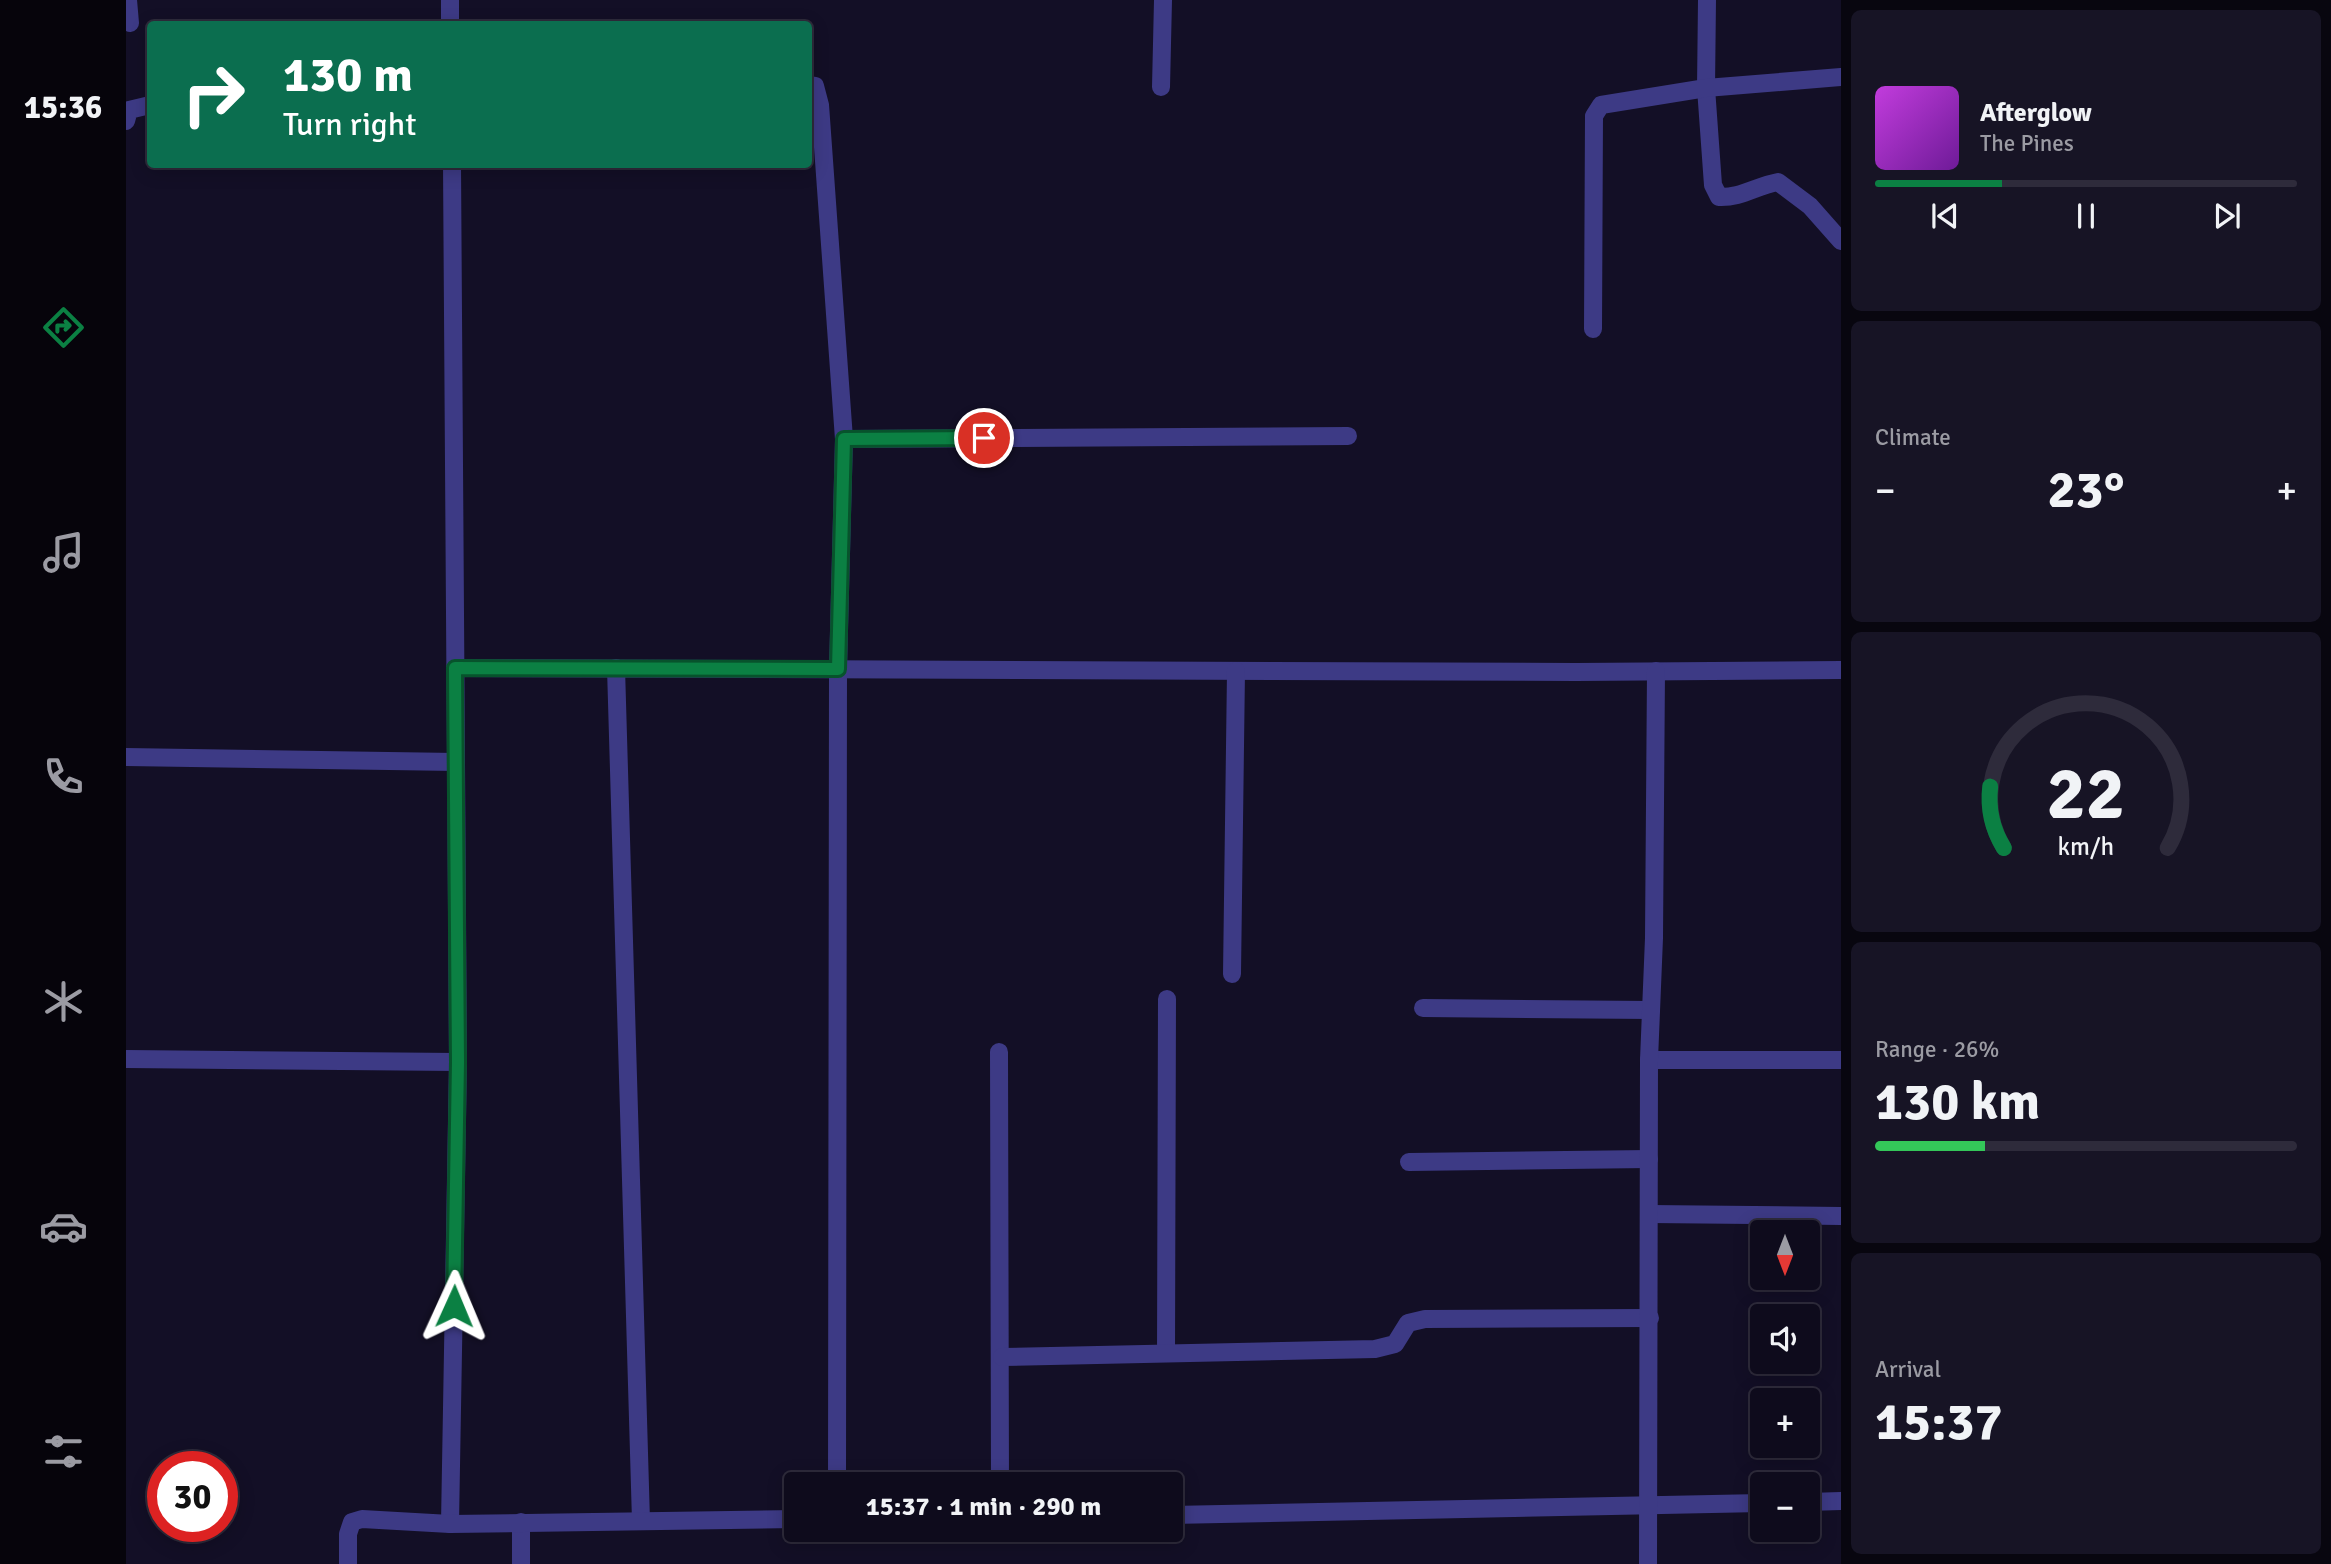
<!DOCTYPE html>
<meta charset="utf-8">
<style>
body{margin:0;font-family:Signika,sans-serif;background:#171425;color:#f1f3f6;height:100vh;display:flex;flex-direction:column;font-size:26px;white-space:nowrap}
*{box-sizing:border-box;margin:0}
p{font-size:23px;color:#9b9ba3}
.icon{flex:none;width:38px;height:38px;fill:none;stroke:currentColor;stroke-width:2;stroke-linecap:round;stroke-linejoin:round}
.map{position:relative;flex:1;overflow:hidden}
.details{display:flex;flex-direction:column;gap:10px;padding:10px;background:#08060f;width:490px}
.details>*{flex:none}
.hud{position:absolute;left:21px;top:21px;width:665px;height:147px;border-radius:7px;box-shadow:0 4px 18px #0003,0 0 0 2px #2e2b3b;background:#0b6e4f;color:#fff;overflow:hidden}
.needle{width:46px;rotate:180deg}
.tools{position:absolute;left:1624px;top:1220px;display:grid;gap:14px}
.tools a{display:grid;place-items:center;width:70px;height:70px;border-radius:7px;background:#0e0b1c;box-shadow:0 4px 18px #0003,0 0 0 2px #2e2b3b;font-size:35px}
.speed{position:absolute;left:21px;top:1451px;display:flex;gap:14px;font-size:35px;font-weight:700;text-align:center}
.speed>*{display:grid;place-content:center;width:91px;height:91px;border-radius:50%;background:#0e0b1c;box-shadow:0 4px 18px #0003,0 0 0 2px #2e2b3b;line-height:1}
.speed .limit{border:10px solid #d22;background:#fff;color:#111}
.pin{position:absolute;display:grid;place-items:center;width:60px;height:60px;color:#fff;margin:-30px;border:4px solid #fff;border-radius:50%;box-shadow:0 2px 7px #0007}
.me{position:absolute;width:77px;margin:-38px;rotate:1deg;stroke-linejoin:round;filter:drop-shadow(0 0 5px #0008)}
.turn{display:flex;align-items:center;gap:24px;height:147px;padding:0 21px;font-size:32px}
.turn .icon{width:91px;height:91px;stroke-width:2.5}
.turn b{display:block;font-size:49px;line-height:60px}
.big{font-size:52px;font-weight:700;line-height:1.1}
.details .widget{flex:1;display:flex;flex-direction:column;justify-content:center;gap:10px;min-width:0;padding:0 24px;border-radius:10px;background:#171425}
.details .dial{align-items:center;gap:0}
.dial svg{height:182px;overflow:visible;fill:none;stroke:#2e2b3b;stroke-width:7;stroke-linecap:round;text-anchor:middle}
.dial text{fill:#f1f3f6;stroke:none}
.song{display:flex;align-items:center;gap:21px}
.cover{width:84px;height:84px;border-radius:10px;background:linear-gradient(135deg,hsl(290 70% 55%),hsl(280 70% 35%))}
.played{height:7px;border-radius:4px;background:linear-gradient(90deg,#0b8043 30%,#2e2b3b 30%)}
.keys{display:flex;justify-content:space-around;direction:ltr}
.heat{display:flex;justify-content:space-between;align-items:center;font-size:38px;direction:ltr}
.charge{height:10px;border-radius:5px;background:linear-gradient(90deg,#34c759 26%,#2e2b3b 0)}
.trip{position:absolute;left:658px;top:1472px;width:399px;height:70px;border-radius:7px;background:#0e0b1c;box-shadow:0 4px 18px #0003,0 0 0 2px #2e2b3b;font-weight:700;line-height:70px;text-align:center}
main{display:flex;flex:1;min-height:0}
.tab-bar{display:flex;flex-direction:column;width:126px;justify-content:space-around;align-items:center;background:#06040b;color:#9b9ba3}
.tab-bar .icon{width:49px;height:49px}
.tab-bar .current{color:#0b8043}
.tab-bar b{font-size:32px;color:#f1f3f6}
.map>svg:first-child{display:block}
</style>
<main>
<nav class="tab-bar">
<b>15:36</b>
<svg class="icon current" aria-label="directions" viewBox="0 0 24 24"><path d="M12 3l9 9-9 9-9-9zM9 14v-3h6M13 9l2 2-2 2"/></svg>
<svg class="icon" aria-label="music" viewBox="0 0 24 24"><path d="M9 18V5l10-2v13"/><circle cx="6" cy="18" r="3"/><circle cx="16" cy="16" r="3"/></svg>
<svg class="icon" aria-label="phone" viewBox="0 0 24 24"><path d="M5 4h4l2 5-3 2q2 4 5 5l2-3 5 2v4C11 20 4 13 5 4z"/></svg>
<svg class="icon" aria-label="climate" viewBox="0 0 24 24"><path d="M12 3v18M4 7l16 10M4 17L20 7"/></svg>
<svg class="icon" aria-label="car" viewBox="0 0 24 24"><path d="M5 17H2v-5l4-1 3-4h7l3 4 3 1v5h-3M9 17h6M6 11h13"/><circle cx="7" cy="17" r="2"/><circle cx="17" cy="17" r="2"/></svg>
<svg class="icon" aria-label="filters" viewBox="0 0 24 24"><path d="M4 7h16M4 17h16"/><circle cx="9" cy="7" r="2"/><circle cx="15" cy="17" r="2"/></svg>
</nav>
<div class="map">
<svg width="1715" height="1564" viewBox="0 0 1715 1564">
<rect width="100%" height="100%" fill="#130f26"/>
<g fill="none" stroke-linecap="round" stroke-linejoin="round">
<g stroke="#3d3a85" stroke-width="18">
<path d="M2,0L4,23"/>
<path d="M324,0V24"/>
<path d="M1581,0L1580,88L1587,185L1593,197C1615,198 1630,186 1652,182L1684,206L1715,241"/>
<path d="M682,85L689,86L694,105L718,439L712,669L711,1484"/>
<path d="M1035,87L1037,0"/>
<path d="M0,121L3,110L24,105"/>
<path d="M1467,329L1468,116L1475,105L1580,88L1715,77"/>
<path d="M718,439L1222,436"/>
<path d="M329,668L1450,672L1715,670"/>
<path d="M490,668L515,1521"/>
<path d="M0,757L330,762"/>
<path d="M1106,974L1110,671"/>
<path d="M1297,1008L1525,1010"/>
<path d="M873,1052L874,1484"/>
<path d="M0,1059L332,1062"/>
<path d="M1523,1060H1715"/>
<path d="M1283,1162L1523,1159"/>
<path d="M1523,1214L1715,1216"/>
<path d="M1040,1353L1041,999"/>
<path d="M876,1357L1249,1349L1269,1344L1282,1323L1299,1319L1524,1318"/>
<path d="M1682,1502L1715,1501"/>
<path d="M1045,1515L1636,1503"/>
<path d="M395,1522V1564"/>
<path d="M324,1524L332,1062L326,164"/>
<path d="M222,1564V1534L226,1522L236,1519L324,1524L670,1519"/>
<path d="M1522,1564L1523,1060L1528,938L1530,671"/>
</g>
</g>
<g fill="none" stroke-linecap="round" stroke-linejoin="round">
<defs>
<path id="route" d="M328,1306L332,1062L329,668L712,669L718,439L858,438"/>
</defs>
<use href="#route" stroke="#07532c" stroke-width="18"/>
<use href="#route" stroke="#0b8043" stroke-width="12"/>
</g>
</svg>
<div class="tools">
<a><svg class="needle" viewBox="-14 -14 28 28"><path d="M0-13l5 13h-10z" fill="#e53935"/><path d="M0 13l5-13h-10z" fill="#9b9ba3"/></svg></a>
<a><svg class="icon" aria-label="sound" viewBox="0 0 24 24"><path d="M4 9h4l5-4v14l-5-4H4zM17 9q2 3 0 6"/></svg></a>
<a>+</a>
<a>−</a>
</div>
<div class="speed"><div class="limit">30</div></div>
<div class="pin" style="left:858px;top:438px;background:#d93025"><svg class="icon" aria-label="arrive" viewBox="0 0 24 24"><path d="M6 21V4h12l-3 4 3 4H6"/></svg></div>
<svg class="me" style="left:328px;top:1306px" viewBox="-20 -20 40 40"><path d="M0-17L14 15 0 8-14 15z" fill="#0b8043" stroke="#fff" stroke-width="4"/></svg>
<div class="trip">15:37 · 1 min · 290 m</div>
<div class="hud">
<div class="turn"><svg class="icon" aria-label="right" viewBox="0 0 24 24"><path d="M7 20v-9h11M14 6l5 5-5 5"/></svg><div><b>130 m</b>Turn right</div></div>
</div>
</div>
<section class="details">
<div class="widget">
<div class="song"><i class="cover"></i><div><b>Afterglow</b><p>The Pines</p></div></div>
<div class="played"></div>
<div class="keys"><svg class="icon" aria-label="previous" viewBox="0 0 24 24"><path d="M18 5L8 12l10 7zM5 5v14"/></svg><svg class="icon" aria-label="pause" viewBox="0 0 24 24"><path d="M8 5v14M16 5v14"/></svg><svg class="icon" aria-label="next" viewBox="0 0 24 24"><path d="M6 5l10 7-10 7zM19 5v14"/></svg></div>
</div>
<div class="widget"><p>Climate</p>
<div class="heat"><a>−</a><b class="big">23°</b><a>+</a></div>
</div>
<div class="widget dial"><svg viewBox="0 0 100 80">
<path d="M14 69A42 42 0 1 1 86 69"/>
<path d="M14 69A42 42 0 0 1 8 42" stroke="#0b8043"/>
<text x="50" y="56" font-size="32" font-weight="700">22</text>
<text x="50" y="72" font-size="11">km/h</text>
</svg></div>
<div class="widget"><p>Range · 26%</p><b class="big">130 km</b><div class="charge"></div></div>
<div class="widget"><p>Arrival</p><b class="big">15:37</b></div>
</section>
</main>
